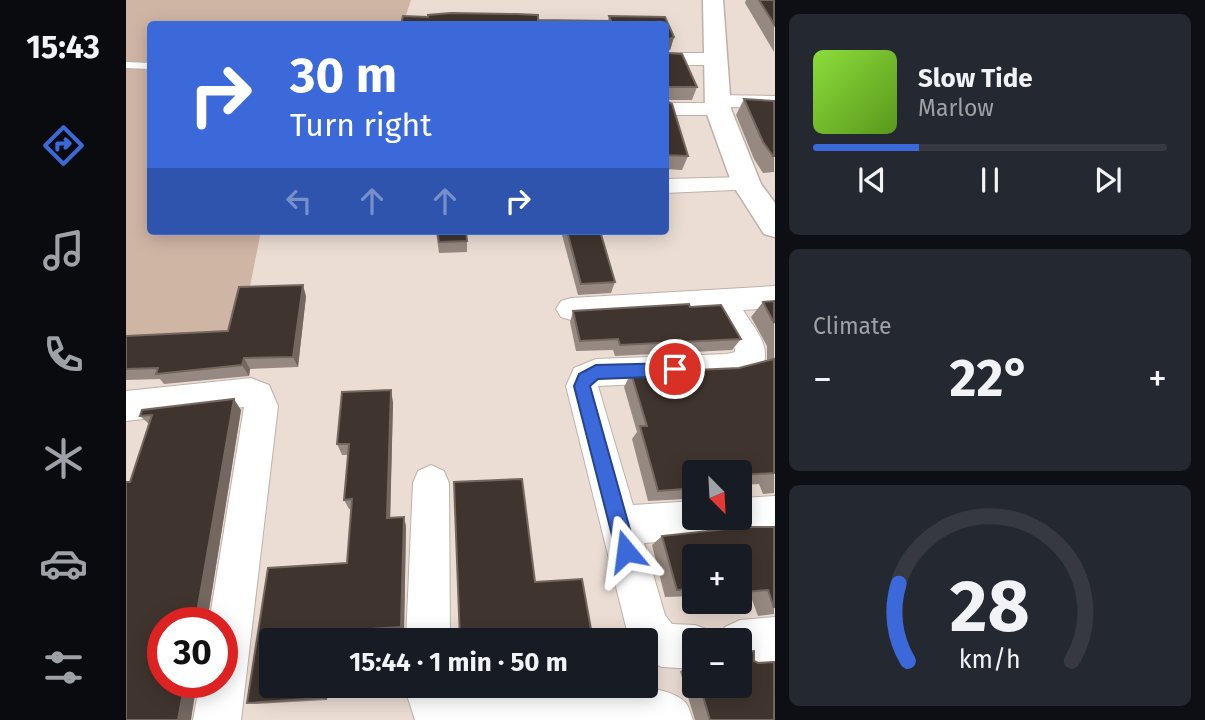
<!DOCTYPE html>
<meta charset="utf-8">
<style>
body{margin:0;font-family:"Fira Sans",sans-serif;background:#242831;color:#f1f3f6;height:100vh;display:flex;flex-direction:column;font-size:26px;white-space:nowrap}
*{box-sizing:border-box;margin:0}
p{font-size:23px;color:#9ea1a6}
.icon{flex:none;width:38px;height:38px;fill:none;stroke:currentColor;stroke-width:2;stroke-linecap:round;stroke-linejoin:round}
.map{position:relative;flex:1;overflow:hidden}
.details{display:flex;flex-direction:column;gap:14px;padding:14px;background:#0d0f14;width:430px}
.details>*{flex:none}
.top-card{position:absolute;left:21px;top:21px;width:522px;height:214px;border-radius:7px;box-shadow:0 4px 18px #0003;background:#3b69d9;color:#fff;overflow:hidden}
.needle{width:46px;rotate:156deg}
.fabs{position:absolute;left:556px;top:460px;display:grid;gap:14px}
.fabs a{display:grid;place-items:center;width:70px;height:70px;border-radius:7px;background:#171b24;box-shadow:0 4px 18px #0003;font-size:35px}
.speed{position:absolute;left:21px;top:607px;display:flex;gap:14px;font-size:35px;font-weight:700;text-align:center}
.speed>*{display:grid;place-content:center;width:91px;height:91px;border-radius:50%;background:#171b24;box-shadow:0 4px 18px #0003;line-height:1}
.speed .limit{border:10px solid #d22;background:#fff;color:#111}
.pin{position:absolute;display:grid;place-items:center;width:60px;height:60px;color:#fff;margin:-30px;border:4px solid #fff;border-radius:50%;box-shadow:0 2px 7px #0007}
.me{position:absolute;width:77px;margin:-38px;rotate:344deg;stroke-linejoin:round;filter:drop-shadow(0 0 5px #0008)}
.turn{display:flex;align-items:center;gap:24px;height:147px;padding:0 28px;font-size:32px}
.turn .icon{width:91px;height:91px;stroke-width:2.5}
.turn b{display:block;font-size:49px;line-height:60px}
.lanes{display:flex;align-items:center;height:66px;padding:0 28px;background:#0003;justify-content:center;gap:35px;direction:ltr}
.lanes .off{opacity:.35}
.big{font-size:52px;font-weight:700;line-height:1.1}
.details .tile{flex:1;display:flex;flex-direction:column;justify-content:center;gap:10px;min-width:0;padding:0 24px;border-radius:10px;background:#242831}
.details .dial{align-items:center;gap:0}
.dial svg{height:182px;overflow:visible;fill:none;stroke:#363941;stroke-width:7;stroke-linecap:round;text-anchor:middle}
.dial text{fill:#f1f3f6;stroke:none}
.song{display:flex;align-items:center;gap:21px}
.cover{width:84px;height:84px;border-radius:10px;background:linear-gradient(135deg,hsl(90 70% 55%),hsl(90 70% 35%))}
.played{height:7px;border-radius:4px;background:linear-gradient(90deg,#3b69d9 30%,#363941 30%)}
.keys{display:flex;justify-content:space-around;direction:ltr}
.heat{display:flex;justify-content:space-between;align-items:center;font-size:38px;direction:ltr}
.trip{position:absolute;left:133px;top:628px;width:399px;height:70px;border-radius:7px;background:#171b24;box-shadow:0 4px 18px #0003;font-weight:700;line-height:70px;text-align:center}
main{display:flex;flex:1;min-height:0}
.tabs{display:flex;flex-direction:column;width:126px;justify-content:space-around;align-items:center;background:#090b0e;color:#9ea1a6}
.tabs .icon{width:49px;height:49px}
.tabs .current{color:#3b69d9}
.tabs b{font-size:32px;color:#f1f3f6}
.map>svg:first-child{display:block}
</style>
<main>
<nav class="tabs">
<b>15:43</b>
<svg class="icon current" aria-label="directions" viewBox="0 0 24 24"><path d="M12 3l9 9-9 9-9-9zM9 14v-3h6M13 9l2 2-2 2"/></svg>
<svg class="icon" aria-label="music" viewBox="0 0 24 24"><path d="M9 18V5l10-2v13"/><circle cx="6" cy="18" r="3"/><circle cx="16" cy="16" r="3"/></svg>
<svg class="icon" aria-label="phone" viewBox="0 0 24 24"><path d="M5 4h4l2 5-3 2q2 4 5 5l2-3 5 2v4C11 20 4 13 5 4z"/></svg>
<svg class="icon" aria-label="climate" viewBox="0 0 24 24"><path d="M12 3v18M4 7l16 10M4 17L20 7"/></svg>
<svg class="icon" aria-label="car" viewBox="0 0 24 24"><path d="M5 17H2v-5l4-1 3-4h7l3 4 3 1v5h-3M9 17h6M6 11h13"/><circle cx="7" cy="17" r="2"/><circle cx="17" cy="17" r="2"/></svg>
<svg class="icon" aria-label="filters" viewBox="0 0 24 24"><path d="M4 7h16M4 17h16"/><circle cx="9" cy="7" r="2"/><circle cx="15" cy="17" r="2"/></svg>
</nav>
<div class="map">
<svg width="649" height="720" viewBox="0 0 649 720">
<rect width="100%" height="100%" fill="#ebddd4"/>
<path fill="#cfb5a4" d="M0,0H285L277,24H24V231H135L115,332L0,346Z"/>
<g fill="none" stroke-linecap="round" stroke-linejoin="round">
<defs>
<path id="service" d="M0,62L24,63V69L0,68Z"/>
<g id="minor">
<path d="M539,53H591L600,59L591,65H539Z"/>
<path d="M591,95L649,96V108L601,107L599,113L592,115H539V103H582L584,97Z"/>
<path d="M621,177L629,179L633,184L629,189L539,193V179Z"/>
<path d="M649,286V308L617,310C630,331 647,347 635,371L601,380L472,386L507,505L569,501V518H614V498L649,496V534L614,536L606,533L595,537L518,543L539,615L546,624L569,625L585,631L588,640H569V669L536,667L521,660L520,640H505L500,627L440,386L448,368L470,359L601,354L609,352V349L588,311L445,320L435,317L430,309L435,301L445,298Z"/>
<path d="M125,378L143,385L152,406L115,720H67L74,682H96V623H83L118,407L0,421V391Z"/>
<path d="M305,465L318,471L323,483L324,640H280L287,483L292,471Z"/>
<path d="M649,617V661L614,664V640H593L599,627L614,620Z"/>
<path d="M278,686H324L328,696L503,686C520,688 547,689 560,703C563,707 565,715 567,720H289Z"/>
</g>
<path id="secondary" d="M577,0H597L605,109L635,184L649,203V237L638,234L606,184L579,109Z"/>
</defs>
<use href="#service" stroke="#beb1a8" stroke-width="2"/>
<use href="#minor" stroke="#beb1a8" stroke-width="2"/>
<use href="#secondary" stroke="#beb1a8" stroke-width="3"/>
<use href="#service" fill="#fff" fill-rule="evenodd"/>
<use href="#minor" fill="#fff" fill-rule="evenodd"/>
<use href="#secondary" fill="#fff" fill-rule="evenodd"/>
</g>
<g fill="#968981">
<path d="M620,0H648V52L619,3Z"/>
<path d="M325,13L390,14L412,15V20L482,21L483,16L539,17L548,37L544,50L541,51L542,53L556,54L571,87L566,100H541L546,104L562,156L556,170L539,169V24H275L277,16L302,17V15Z"/>
<path d="M618,99L648,101V172L637,173L628,159L610,115Z"/>
<path d="M310,231H399L341,232V252L313,253Z"/>
<path d="M435,231H474L489,282L485,293L452,295Z"/>
<path d="M180,296L172,367L124,369L123,376L38,384L34,379L0,380V336L102,331Z"/>
<path d="M648,301V493L637,494L633,484L614,485V472H569V491L560,499L522,501L506,439L511,432L498,387L505,373L613,368L641,361V346L625,317L637,302Z"/>
<path d="M564,307L615,339L606,350L489,356L487,350L450,351L444,322L447,311Z"/>
<path d="M267,402L264,518L280,526L278,632L206,636L201,700L131,704L121,703L221,563L226,509H223L218,500L222,455H216L211,444Z"/>
<path d="M115,410L81,622L84,623H37V682H71L64,720H0L4,482L23,424L14,416Z"/>
<path d="M648,527V614L632,616L625,597L614,598V556H569V596L539,597L526,545L536,536Z"/>
<path d="M628,661L632,663L648,720H569L554,671L569,668V686H614Z"/>
</g>
<g fill="#736760">
<path d="M548,37L544,50L539,52L541,40Z"/>
<path d="M177,285L180,296L172,367L167,357Z"/>
<path d="M118,358L124,369L123,376L116,365Z"/>
<path d="M265,390L267,402L264,526L261,518Z"/>
<path d="M108,399L115,410L81,622L84,623H76L72,621L70,618Z"/>
<path d="M278,517L280,526L278,632L275,627Z"/>
<path d="M200,632L206,636L205,640H199Z"/>
<path d="M59,682H71L65,720H52Z"/>
<path d="M195,686H202L201,700L194,698Z"/>
</g>
<g fill="#40352e" stroke="#736760" stroke-width="2">
<path d="M633,0H648V24Z"/>
<path d="M325,13L390,14L412,15V20L485,21L483,16L539,17L548,37L541,40L542,53L556,54L571,87H541V101L546,104L562,156L539,155V24H275L277,16L302,17V15Z"/>
<path d="M618,99L648,101V156H647L637,142Z"/>
<path d="M311,231H340L341,241L313,242Z"/>
<path d="M441,231H474L489,282L455,284Z"/>
<path d="M177,285L167,357L118,358L116,365L30,374L32,368L0,369V336L102,331L113,287Z"/>
<path d="M648,301V323L637,302Z"/>
<path d="M563,304L564,307L595,305L615,339L494,345L492,339L454,341L447,311Z"/>
<path d="M648,359V473L614,475V472H569V488L532,491L514,426H521L505,373L613,368Z"/>
<path d="M265,390L261,518L278,517L275,627L200,632L199,640H145V686H195L194,698L121,703L142,568L221,563L226,499L218,500L223,444H211L216,392Z"/>
<path d="M108,399L70,618L72,621H80V623H37V682H59L52,720H0V482H4L26,415L14,416L16,410Z"/>
<path d="M396,479L409,582L456,579L467,640H334L328,482Z"/>
<path d="M618,527H648V608L642,590L619,592L617,587H614V556H569V589L551,590L536,536Z"/>
<path d="M628,651V661L632,663L648,662V720H584L574,686H614V652Z"/>
</g>
<path fill="#3b69d9" stroke="#26448d" stroke-width="2" d="M549,363L554,365L557,369L554,374L549,376L472,379L464,386L510,551L507,558L500,561L493,558L490,551L448,386L453,374L470,365Z"/>
</svg>
<div class="fabs">
<a><svg class="needle" viewBox="-14 -14 28 28"><path d="M0-13l5 13h-10z" fill="#e53935"/><path d="M0 13l5-13h-10z" fill="#9ea1a6"/></svg></a>
<a>+</a>
<a>−</a>
</div>
<div class="speed"><div class="limit">30</div></div>
<div class="pin" style="left:549px;top:369px;background:#d93025"><svg class="icon" aria-label="arrive" viewBox="0 0 24 24"><path d="M6 21V4h12l-3 4 3 4H6"/></svg></div>
<svg class="me" style="left:500px;top:551px" viewBox="-20 -20 40 40"><path d="M0-17L14 15 0 8-14 15z" fill="#3b69d9" stroke="#fff" stroke-width="4"/></svg>
<div class="trip">15:44 · 1 min · 50 m</div>
<div class="top-card">
<div class="turn"><svg class="icon" aria-label="right" viewBox="0 0 24 24"><path d="M7 20v-9h11M14 6l5 5-5 5"/></svg><div><b>30 m</b>Turn right</div></div>
<div class="lanes"><svg class="icon off" aria-label="left" viewBox="0 0 24 24"><path d="M17 20v-9H6M10 6l-5 5 5 5"/></svg><svg class="icon off" aria-label="ahead" viewBox="0 0 24 24"><path d="M12 20V5M6 11l6-6 6 6"/></svg><svg class="icon off" aria-label="ahead" viewBox="0 0 24 24"><path d="M12 20V5M6 11l6-6 6 6"/></svg><svg class="icon" aria-label="right" viewBox="0 0 24 24"><path d="M7 20v-9h11M14 6l5 5-5 5"/></svg></div>
</div>
</div>
<section class="details">
<div class="tile">
<div class="song"><i class="cover"></i><div><b>Slow Tide</b><p>Marlow</p></div></div>
<div class="played"></div>
<div class="keys"><svg class="icon" aria-label="previous" viewBox="0 0 24 24"><path d="M18 5L8 12l10 7zM5 5v14"/></svg><svg class="icon" aria-label="pause" viewBox="0 0 24 24"><path d="M8 5v14M16 5v14"/></svg><svg class="icon" aria-label="next" viewBox="0 0 24 24"><path d="M6 5l10 7-10 7zM19 5v14"/></svg></div>
</div>
<div class="tile"><p>Climate</p>
<div class="heat"><a>−</a><b class="big">22°</b><a>+</a></div>
</div>
<div class="tile dial"><svg viewBox="0 0 100 80">
<path d="M14 69A42 42 0 1 1 86 69"/>
<path d="M14 69A42 42 0 0 1 10 35" stroke="#3b69d9"/>
<text x="50" y="56" font-size="32" font-weight="700">28</text>
<text x="50" y="72" font-size="11">km/h</text>
</svg></div>
</section>
</main>
